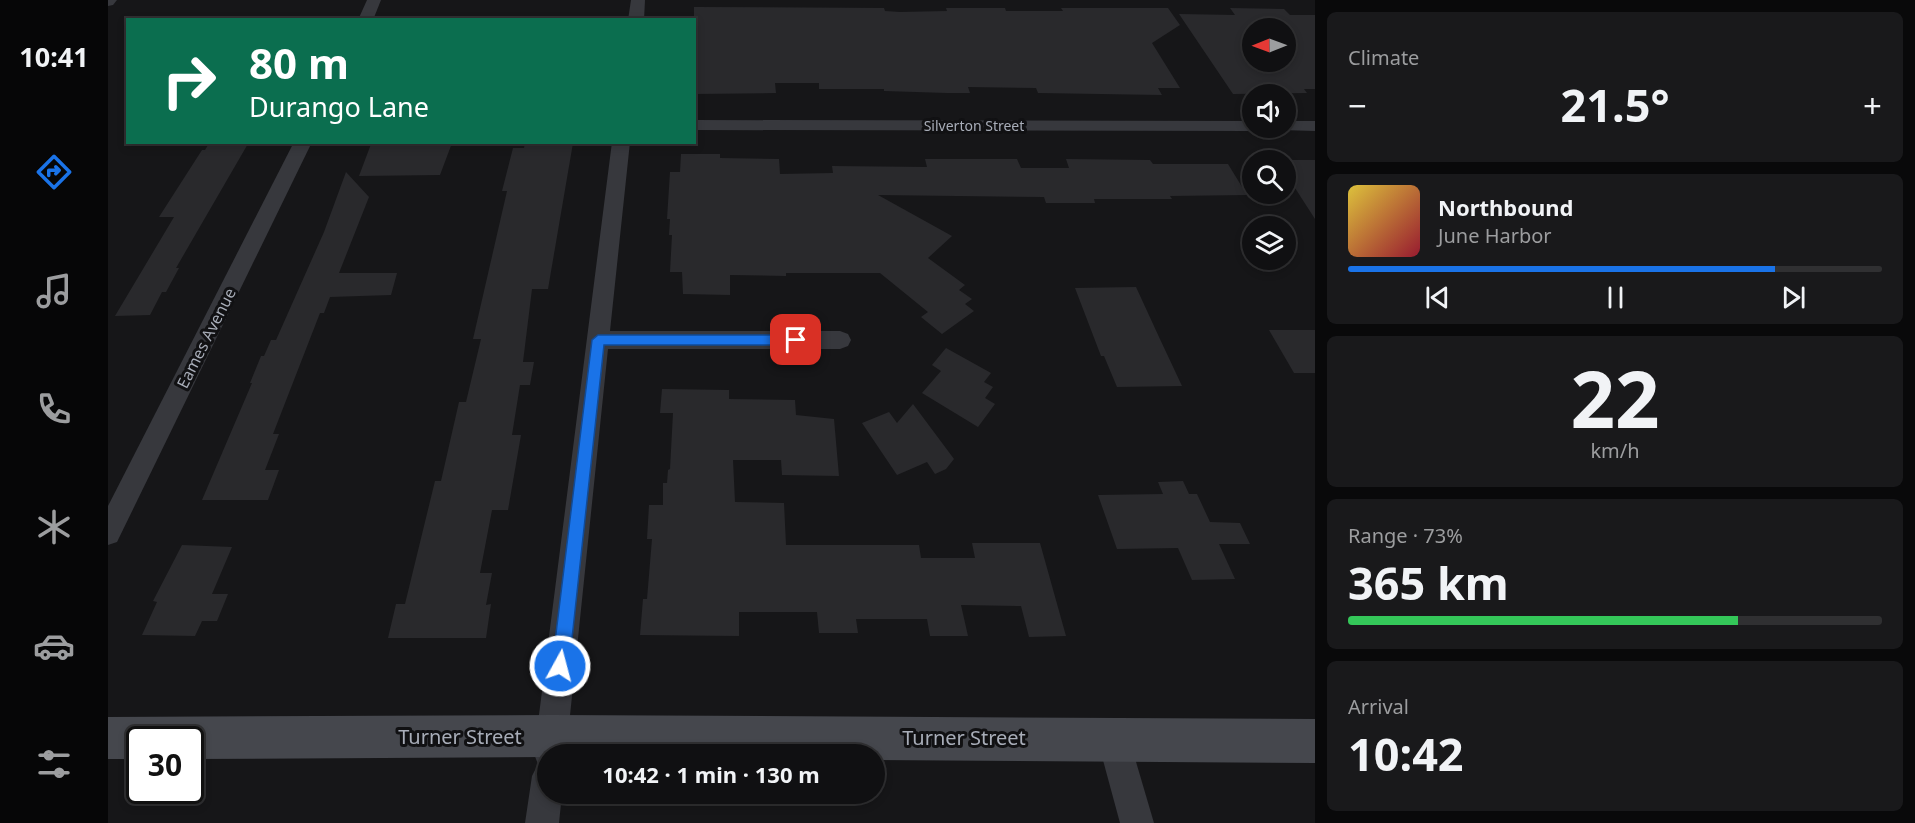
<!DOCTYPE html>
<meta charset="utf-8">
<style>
body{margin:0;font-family:"Noto Sans",sans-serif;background:#19191b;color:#f1f3f6;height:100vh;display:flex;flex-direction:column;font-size:22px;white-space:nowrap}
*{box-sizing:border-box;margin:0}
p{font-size:20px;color:#9c9d9f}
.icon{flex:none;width:33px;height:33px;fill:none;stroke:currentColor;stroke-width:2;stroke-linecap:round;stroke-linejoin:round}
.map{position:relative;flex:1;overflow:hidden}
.drawer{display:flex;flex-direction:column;gap:12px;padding:12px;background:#09090a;width:600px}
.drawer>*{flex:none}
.hud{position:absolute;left:18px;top:18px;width:570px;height:126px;border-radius:0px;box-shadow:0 3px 9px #0003,0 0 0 2px #303032;background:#0b6e4f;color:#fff;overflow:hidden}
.needle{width:39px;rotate:269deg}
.controls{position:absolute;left:1134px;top:18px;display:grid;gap:12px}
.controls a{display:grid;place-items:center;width:54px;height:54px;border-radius:50%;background:#101012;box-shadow:0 3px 9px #0003,0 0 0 2px #303032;font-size:30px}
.speed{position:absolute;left:18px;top:726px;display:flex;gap:12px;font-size:30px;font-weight:700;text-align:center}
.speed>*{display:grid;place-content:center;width:78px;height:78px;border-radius:50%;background:#101012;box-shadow:0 3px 9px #0003,0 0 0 2px #303032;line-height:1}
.speed .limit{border:3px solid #111;border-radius:9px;background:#fff;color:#111}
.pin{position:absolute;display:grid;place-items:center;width:51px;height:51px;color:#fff;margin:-26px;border-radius:12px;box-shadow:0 3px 9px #0006}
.me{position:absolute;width:66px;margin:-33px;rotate:7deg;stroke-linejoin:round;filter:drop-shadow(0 0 4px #0008)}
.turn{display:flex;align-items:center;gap:21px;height:126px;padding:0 24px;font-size:27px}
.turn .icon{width:78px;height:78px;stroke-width:2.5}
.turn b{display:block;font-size:42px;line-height:51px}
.big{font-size:45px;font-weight:700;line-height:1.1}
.drawer .card{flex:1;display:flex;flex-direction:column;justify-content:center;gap:9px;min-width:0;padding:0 21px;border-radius:9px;background:#19191b}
.drawer .dial{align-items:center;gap:0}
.dial b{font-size:78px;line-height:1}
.song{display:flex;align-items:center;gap:18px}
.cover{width:72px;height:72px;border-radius:9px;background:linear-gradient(135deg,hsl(50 70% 55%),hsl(350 70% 35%))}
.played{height:6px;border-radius:3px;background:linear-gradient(90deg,#1a73e8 80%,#303032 80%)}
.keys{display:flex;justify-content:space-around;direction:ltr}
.heat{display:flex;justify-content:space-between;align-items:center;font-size:33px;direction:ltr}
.charge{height:9px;border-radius:4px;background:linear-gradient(90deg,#34c759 73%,#303032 0)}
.trip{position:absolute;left:429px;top:744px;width:348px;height:60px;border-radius:30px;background:#101012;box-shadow:0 3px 9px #0003,0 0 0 2px #303032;font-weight:700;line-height:60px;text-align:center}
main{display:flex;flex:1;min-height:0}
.tabs{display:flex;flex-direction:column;width:108px;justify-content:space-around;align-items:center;background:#060607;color:#9c9d9f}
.tabs .icon{width:42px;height:42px}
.tabs .selected{color:#1a73e8}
.tabs b{font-size:27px;color:#f1f3f6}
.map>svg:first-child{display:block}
</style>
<main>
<nav class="tabs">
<b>10:41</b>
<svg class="icon selected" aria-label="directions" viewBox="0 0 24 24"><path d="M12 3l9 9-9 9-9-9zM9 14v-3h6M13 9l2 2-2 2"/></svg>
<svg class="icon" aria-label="music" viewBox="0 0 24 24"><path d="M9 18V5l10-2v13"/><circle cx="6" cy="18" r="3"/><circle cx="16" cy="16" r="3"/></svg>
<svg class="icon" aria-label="phone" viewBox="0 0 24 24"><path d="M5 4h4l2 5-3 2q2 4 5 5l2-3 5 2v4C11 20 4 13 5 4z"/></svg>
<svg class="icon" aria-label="climate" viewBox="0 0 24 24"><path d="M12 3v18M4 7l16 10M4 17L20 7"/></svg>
<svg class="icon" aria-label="car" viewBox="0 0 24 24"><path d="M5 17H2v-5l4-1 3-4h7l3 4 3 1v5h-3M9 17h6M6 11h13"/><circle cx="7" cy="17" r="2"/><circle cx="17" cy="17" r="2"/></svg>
<svg class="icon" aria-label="filters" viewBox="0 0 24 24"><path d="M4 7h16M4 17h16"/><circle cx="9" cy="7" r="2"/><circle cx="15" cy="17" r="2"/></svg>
</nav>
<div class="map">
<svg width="1207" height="823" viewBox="0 0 1207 823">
<rect width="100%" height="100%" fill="#161618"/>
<g fill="#29292c" fill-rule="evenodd">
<path d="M586,7L776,8L777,11L792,12L839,11L838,8H897L898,11H955L953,8H1060L1072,25L1044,43L1072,88H1050L1054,95L930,93L928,88L860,87L862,93H839L776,91V89H711V83H667L668,93L586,94Z"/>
<path d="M1122,8L1176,9L1182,15H1207V89H1196L1199,93L1125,94L1071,14L1127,15ZM1144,28H1178V62H1144Z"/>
<path d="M102,142H141L68,268H71L58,292H54L42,315L7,316L66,217H51L94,150H97Z"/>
<path d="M417,142L465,143L440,289H424L415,362H426L422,385H412L404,435H413L400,510H384L372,573H384L378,605L383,604L378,638H280L288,604H297L327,481H333L351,402H358L373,339H365L399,191H394L405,148H416Z"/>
<path d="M344,143L332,175L251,176L263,144Z"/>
<path d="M573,154H612V158L671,159L672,174L725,173L724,166L819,167L817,159H909L913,168H961L958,159L1042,160L1045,164H1120L1139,195L1062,196L1064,199H986L987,203H938L936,197L770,195L844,236L820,258L857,285L851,290L864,299L857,304L866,311L834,334L813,317L820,312L772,273H678V276L622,275V295L575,294L574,272H562L564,235H561L562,219H559L562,172H572Z"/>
<path d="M1168,160H1207V219L1178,174V160Z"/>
<path d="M238,172L261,197L231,273H289L283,295L222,297L216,313H212L165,434H171L157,470H171L160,500H94L144,383H142L153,356H156L163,340H168L216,232Z"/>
<path d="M1028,287L1051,337L1074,386L1009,387L996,356H993L967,288Z"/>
<path d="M1161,330H1207V373H1186Z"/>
<path d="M838,348L883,373L876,382L885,387L877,398L887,404L870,427L814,393L833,371L824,365Z"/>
<path d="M554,389L621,390V399L687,400L688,415L726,419L731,476L674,475L673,460H625L627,502L676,503L678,545H811L813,558H867L864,543H932L958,636L921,637L913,606L853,605L860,636H822L819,619H748L750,633H711L709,612H631V636L532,635L535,599H539L544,539H539L541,505H555V483H559L560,470L562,469L565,413H552Z"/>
<path d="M805,404L846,459L838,469L827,474L819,462L789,475L754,423L781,412L789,423Z"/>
<path d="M1075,481L1081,494H1089L1102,522L1132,523L1142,544H1111L1127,579L1084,580L1070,548L1009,549L990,495L1055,494L1050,482Z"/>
<path d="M74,545L124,547L104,594H120L109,621H94L87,636L34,635L49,602L45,601Z"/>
</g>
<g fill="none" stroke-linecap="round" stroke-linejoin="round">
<g fill="#37383d" fill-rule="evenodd">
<path d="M0,0H9L5,5L0,6Z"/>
<path d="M259,0H273L265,20H250Z"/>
<path d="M523,0H537L536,20H520Z"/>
<path d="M586,120L1144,121V128H1152L1144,131L586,130Z"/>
<path d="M1178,121H1207V131L1172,130L1170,128H1178Z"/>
<path d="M186,142H204L9,542L0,545V506Z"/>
<path d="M504,142H522L502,331H732L740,334L743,340L740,346L732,349H500L458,754H440V794H454L451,823H417L424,776L430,764L426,754Z"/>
<path d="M1005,722L1016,727L1021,738L1046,823H1012L989,738L994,727Z"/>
</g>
<path fill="#45474d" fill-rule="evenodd" d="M444,715L1207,719V763L766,760V754H440V757L82,759V740H32V759H0V717Z"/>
</g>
<path fill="#1a73e8" stroke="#114b97" stroke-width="1.5" d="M490,335H688L694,340L688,345H496L461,666L458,672L452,674L446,672L444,666L484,340Z"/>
<g text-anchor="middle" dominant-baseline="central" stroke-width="6" stroke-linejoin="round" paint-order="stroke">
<g font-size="14" fill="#a8adb8" stroke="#111113">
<text x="866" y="125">Silverton Street</text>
</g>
<g font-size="16" fill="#a8adb8" stroke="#111113">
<text transform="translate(98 338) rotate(-63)">Eames Avenue</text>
</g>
<g font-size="20" fill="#a8adb8" stroke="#111113">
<text x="352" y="736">Turner Street</text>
<text x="856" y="737">Turner Street</text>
</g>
</g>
</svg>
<div class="controls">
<a><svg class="needle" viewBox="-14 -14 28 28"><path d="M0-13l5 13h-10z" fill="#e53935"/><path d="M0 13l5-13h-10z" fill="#9c9d9f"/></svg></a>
<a><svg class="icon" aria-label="sound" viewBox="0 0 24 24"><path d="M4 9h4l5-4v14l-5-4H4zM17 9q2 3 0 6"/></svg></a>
<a><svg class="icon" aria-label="search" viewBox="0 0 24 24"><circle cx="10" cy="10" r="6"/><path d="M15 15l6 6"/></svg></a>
<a><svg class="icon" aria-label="layers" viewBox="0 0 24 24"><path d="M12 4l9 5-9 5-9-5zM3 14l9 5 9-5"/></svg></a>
</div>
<div class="speed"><div class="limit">30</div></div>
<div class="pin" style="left:688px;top:340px;background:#d93025"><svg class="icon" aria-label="arrive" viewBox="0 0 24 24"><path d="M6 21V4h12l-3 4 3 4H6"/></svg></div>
<svg class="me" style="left:452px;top:666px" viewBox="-20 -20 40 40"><circle r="17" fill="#1a73e8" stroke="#fff" stroke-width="3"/><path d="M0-11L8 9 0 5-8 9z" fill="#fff"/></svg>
<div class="trip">10:42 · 1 min · 130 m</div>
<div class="hud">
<div class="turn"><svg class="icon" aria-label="right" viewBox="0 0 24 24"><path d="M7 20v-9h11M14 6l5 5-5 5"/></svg><div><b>80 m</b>Durango Lane</div></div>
</div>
</div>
<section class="drawer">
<div class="card"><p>Climate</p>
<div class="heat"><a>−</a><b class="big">21.5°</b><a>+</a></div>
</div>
<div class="card">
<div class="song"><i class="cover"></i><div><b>Northbound</b><p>June Harbor</p></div></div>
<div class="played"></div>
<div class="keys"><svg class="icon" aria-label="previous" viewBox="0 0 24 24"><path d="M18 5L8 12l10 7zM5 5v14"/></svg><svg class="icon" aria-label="pause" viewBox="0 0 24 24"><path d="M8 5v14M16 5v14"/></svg><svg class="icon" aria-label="next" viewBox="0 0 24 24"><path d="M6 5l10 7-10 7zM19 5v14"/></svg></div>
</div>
<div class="card dial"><b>22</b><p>km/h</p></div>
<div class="card"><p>Range · 73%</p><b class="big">365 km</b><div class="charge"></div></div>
<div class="card"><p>Arrival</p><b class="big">10:42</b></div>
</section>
</main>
